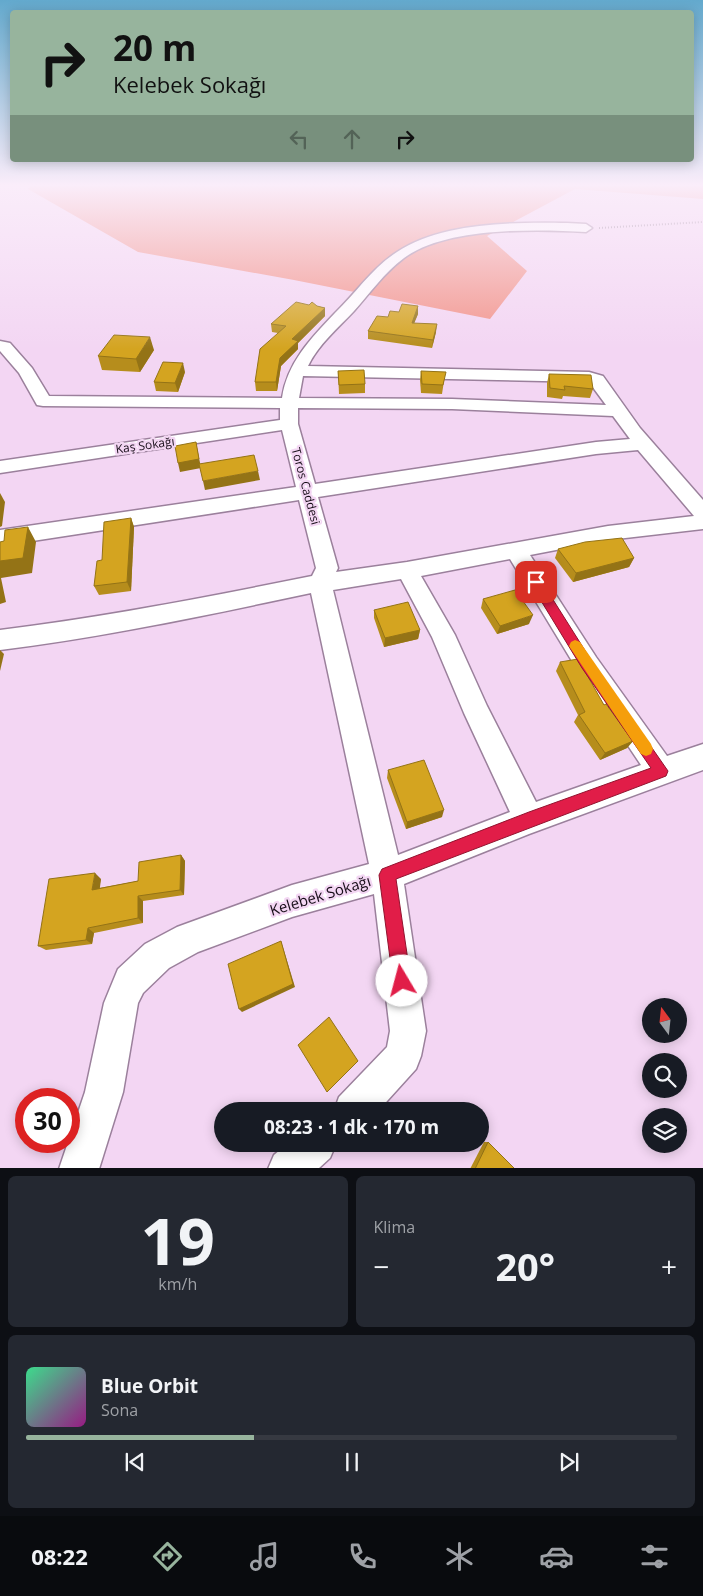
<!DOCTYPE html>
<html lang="tr">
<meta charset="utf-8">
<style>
body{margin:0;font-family:"Open Sans",sans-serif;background:#242831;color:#f1f3f6;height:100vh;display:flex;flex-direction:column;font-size:19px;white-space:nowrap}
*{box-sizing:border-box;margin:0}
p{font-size:16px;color:#9ea1a6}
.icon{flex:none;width:28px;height:28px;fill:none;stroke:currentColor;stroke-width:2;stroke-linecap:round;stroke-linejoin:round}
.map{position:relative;height:1168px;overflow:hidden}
.panel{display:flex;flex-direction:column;gap:8px;padding:8px;background:#0d0f14;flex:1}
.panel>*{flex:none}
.banner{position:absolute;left:10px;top:10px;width:684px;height:152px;border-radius:5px;box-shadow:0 2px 12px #0003;background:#97b49d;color:#111;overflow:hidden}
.needle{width:32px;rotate:345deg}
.tools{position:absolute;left:642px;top:998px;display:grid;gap:10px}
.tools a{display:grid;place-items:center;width:45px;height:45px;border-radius:50%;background:#171b24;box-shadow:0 2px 12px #0003;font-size:25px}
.speed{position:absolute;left:15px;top:1088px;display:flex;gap:10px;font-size:25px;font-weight:700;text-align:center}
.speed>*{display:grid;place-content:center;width:65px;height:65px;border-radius:50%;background:#171b24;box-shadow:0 2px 12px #0003;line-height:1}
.speed .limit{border:8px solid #d22;background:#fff;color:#111}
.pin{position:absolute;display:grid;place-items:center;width:42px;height:42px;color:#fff;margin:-21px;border-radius:10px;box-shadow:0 2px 8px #0006}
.me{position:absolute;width:55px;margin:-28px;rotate:352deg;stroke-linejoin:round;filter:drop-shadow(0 0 4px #0008)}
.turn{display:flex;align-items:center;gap:18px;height:105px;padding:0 20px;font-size:22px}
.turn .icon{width:65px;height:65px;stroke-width:2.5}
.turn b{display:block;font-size:35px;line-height:42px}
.lanes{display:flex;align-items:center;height:48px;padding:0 20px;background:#0003;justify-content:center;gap:25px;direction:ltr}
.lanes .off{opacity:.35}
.big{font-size:38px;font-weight:700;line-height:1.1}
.panel .tile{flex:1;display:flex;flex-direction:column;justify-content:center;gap:8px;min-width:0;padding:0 18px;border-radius:8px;background:#242831}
.panel .dial{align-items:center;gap:0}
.dial b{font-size:65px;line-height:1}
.song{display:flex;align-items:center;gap:15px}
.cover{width:60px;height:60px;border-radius:8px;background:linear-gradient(135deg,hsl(150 70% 55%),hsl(310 70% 35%))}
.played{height:5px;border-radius:2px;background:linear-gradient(90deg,#97b49d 35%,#363941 35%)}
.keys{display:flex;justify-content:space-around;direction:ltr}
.heat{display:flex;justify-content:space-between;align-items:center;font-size:28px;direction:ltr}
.panel .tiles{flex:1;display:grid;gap:8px;grid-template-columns:1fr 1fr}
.tile:last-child{grid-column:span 2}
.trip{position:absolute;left:214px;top:1102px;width:275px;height:50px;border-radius:25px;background:#171b24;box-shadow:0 2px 12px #0003;font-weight:700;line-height:50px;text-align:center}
.menu{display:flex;height:80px;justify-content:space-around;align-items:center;background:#090b0e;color:#9ea1a6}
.menu .icon{width:35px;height:35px}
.menu .selected{color:#97b49d}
.menu b{font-size:22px;color:#f1f3f6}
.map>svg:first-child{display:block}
</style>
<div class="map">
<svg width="703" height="1169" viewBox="0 0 703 1169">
<rect width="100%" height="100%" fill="#f3d6f3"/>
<path fill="#f2948b" d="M31,186H703V199L575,189L487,236L527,271L490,319L294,280L138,252L28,189Z"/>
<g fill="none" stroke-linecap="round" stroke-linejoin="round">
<defs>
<g id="street">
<path d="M567,223L586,224L592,228L586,232C535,229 446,227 404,258C384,273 370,293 354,311C338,328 318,345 308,366L589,372L603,376L640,428L703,500V529L608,540L530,555L596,657L667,756L703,744V770L529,834L404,884L426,1031L421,1056L416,1069L378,1111H334L339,1097L387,1047L390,1031L374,894L292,917L198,952L169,968L143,993L138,1003L123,1092L99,1169H59L85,1092L104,1003L118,969L145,944L177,927L292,885L369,864L311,593C208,615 105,637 0,650V630C105,617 208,597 312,576L316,568L299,500L0,546V530L296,487L282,430L0,473V461L280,420V408L43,406L37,405L19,373L0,351V341L10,343L32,368L49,396L282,398C287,363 311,338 335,313C356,293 372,268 397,252C441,222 515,222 567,223ZM303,376L589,382L606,405L452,399L299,398ZM298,408L452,409L613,416L630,439L596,442L315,484L298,424ZM638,450L694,516L608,526L407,562L336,572L338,568L318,497L596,454ZM510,559L578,671L641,765L536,802L487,706L455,635L421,576ZM401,579L432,637L464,713L510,812L398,855L333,590Z"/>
<path d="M287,1144H336L330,1158L318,1169H268L274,1155Z"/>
</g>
</defs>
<use href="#street" stroke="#9b809c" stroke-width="3"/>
<path stroke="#8f7b90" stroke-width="2" stroke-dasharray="1 2" stroke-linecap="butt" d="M599,228L703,222"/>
<use href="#street" fill="#fff" fill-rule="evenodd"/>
</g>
<g fill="#b68d1c">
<path d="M317,306L325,308V316L298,343V349L281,366L277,391H256L255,382L278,333L272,332L271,324Z"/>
<path d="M418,306V314L414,323L436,332L432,348L368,339V331L399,312Z"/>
<path d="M154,350L140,372L102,370L98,356Z"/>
<path d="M338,371L365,384V393L339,394Z"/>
<path d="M421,371L444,381L442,394L421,393L420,380Z"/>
<path d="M185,372L178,392L156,391L154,382Z"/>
<path d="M549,374L593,389L590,398L563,396L562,399L547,397V383Z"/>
<path d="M131,518L134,527L131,591L99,595L94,586L102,560Z"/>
<path d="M558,549L634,558L629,567L573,582L555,558Z"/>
<path d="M483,599L529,624L497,634L481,608Z"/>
<path d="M374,610L420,630L418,639L384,647L374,618Z"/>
<path d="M560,662L604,705L633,741L627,748L600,760L574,722L578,715L556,671Z"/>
<path d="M388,770L442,817L406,829L387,778Z"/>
<path d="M181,855L185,861L184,895L143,901V923L94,933L92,944L46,950L38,946L101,879L99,888L138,881Z"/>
<path d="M484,1142H488L515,1169H470Z"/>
</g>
<g fill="#947316">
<path d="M418,306V314L411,331L412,323Z"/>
<path d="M325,308V316L298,343V349L281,366L277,391L276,382L280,358L292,339Z"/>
<path d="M437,324L436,332L432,348L433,340Z"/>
<path d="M150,337L154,350L140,372L136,359Z"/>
<path d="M183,363L185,372L178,392L175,383Z"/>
<path d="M196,442L201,468L180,472L178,463Z"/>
<path d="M258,471L260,480L205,490L203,481Z"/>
<path d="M0,493L5,502L2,526L0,527Z"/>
<path d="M131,518L134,527L131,591L127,582Z"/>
<path d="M28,527L36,542L32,573L1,578L6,602L0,604V561Z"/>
<path d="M634,558L629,567L573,582L576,573Z"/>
<path d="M533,615L529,624L497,634L500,626Z"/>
<path d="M420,630L418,639L384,647L385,638Z"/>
<path d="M0,650L4,654L0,671Z"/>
<path d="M633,741L627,748L600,760L605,753Z"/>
<path d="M444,810L442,817L406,829L407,822Z"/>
<path d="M181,855L185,861L184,895L180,890Z"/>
<path d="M95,873L101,879L99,895L92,890Z"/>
<path d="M138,896L143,901V923L138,918Z"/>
<path d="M88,928L94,933L92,944L86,940Z"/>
<path d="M281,941L295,987L242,1012L239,1009Z"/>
</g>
<g fill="#d4a420" stroke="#947316">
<path d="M296,302L309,305L312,302L317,306L325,308L292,339L298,341L280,358L276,382H255L260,349L286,326L271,324Z"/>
<path d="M402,304L418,306L412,323L437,324L433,340L368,331L377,316L388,317L390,311L399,312Z"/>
<path d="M114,335L150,337L136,359L98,356Z"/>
<path d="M163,362L183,363L175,383L154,382Z"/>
<path d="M364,370L365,384L339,385L338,371Z"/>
<path d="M421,371L446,372L443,385L422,384Z"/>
<path d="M549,374L591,375L593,389L564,386L565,390L550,388Z"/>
<path d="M196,442L199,459L178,463L175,446Z"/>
<path d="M254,455L258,471L203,481L199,464Z"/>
<path d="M131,518L127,582L94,586L97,561L102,560L104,522Z"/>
<path d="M28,527L23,558L0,561V542L4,541L5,530Z"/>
<path d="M622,538L634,558L576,573L558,549L585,542Z"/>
<path d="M515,590L533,615L500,626L483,599Z"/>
<path d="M408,602L420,630L385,638L374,610Z"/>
<path d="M578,659L604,705L606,704L633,741L605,753L579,715L585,712L560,662Z"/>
<path d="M424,760L444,810L407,822L388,770Z"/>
<path d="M181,855L180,890L138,896V918L88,928L86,940L38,946L49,879L95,873L92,890L138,881L139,862Z"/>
<path d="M281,941L293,984L239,1009L228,964Z"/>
<path d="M329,1017L358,1061L327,1092L298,1045Z"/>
<path d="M488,1142L515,1169H475Z"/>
</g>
<linearGradient id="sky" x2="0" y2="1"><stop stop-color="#63a9cd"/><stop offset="0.53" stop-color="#faedfa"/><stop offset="1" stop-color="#faedfa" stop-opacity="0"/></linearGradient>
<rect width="703" height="349" fill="url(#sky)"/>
<path fill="#e11d48" stroke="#92132f" d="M536,578L540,579L591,660L668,771L666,776L396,879L411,981L408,987L402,989L396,987L393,981L379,875L382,869L529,812L651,768L582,668L532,586L531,582L532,579Z"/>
<path fill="#f59e0b" d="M575,640L580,642L651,744L653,749L651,754L646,756L641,754L569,646L571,642Z"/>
<g text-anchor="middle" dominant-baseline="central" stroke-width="4.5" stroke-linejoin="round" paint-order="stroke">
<g font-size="12" fill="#180e19" stroke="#f3d6f3">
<text transform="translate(145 445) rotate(-8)">Kaş Sokağı</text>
<text transform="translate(306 486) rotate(75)">Toros Caddesi</text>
</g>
<g font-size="15" fill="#180e19" stroke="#f3d6f3">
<text transform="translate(320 895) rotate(-17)">Kelebek Sokağı</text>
</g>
</g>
</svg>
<div class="tools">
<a><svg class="needle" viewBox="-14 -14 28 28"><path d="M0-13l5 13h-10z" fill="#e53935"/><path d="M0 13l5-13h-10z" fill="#9ea1a6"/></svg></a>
<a><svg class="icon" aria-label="search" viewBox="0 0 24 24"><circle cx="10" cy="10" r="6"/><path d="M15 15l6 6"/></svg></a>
<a><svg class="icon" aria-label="layers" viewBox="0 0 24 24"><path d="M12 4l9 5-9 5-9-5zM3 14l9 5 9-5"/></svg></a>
</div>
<div class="speed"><div class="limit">30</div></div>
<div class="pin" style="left:536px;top:582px;background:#d93025"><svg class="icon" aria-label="arrive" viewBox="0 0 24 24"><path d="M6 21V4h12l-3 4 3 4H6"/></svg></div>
<svg class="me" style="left:402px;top:981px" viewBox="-20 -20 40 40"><circle r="19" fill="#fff"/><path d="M0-13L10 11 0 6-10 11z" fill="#e11d48"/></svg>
<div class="trip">08:23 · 1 dk · 170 m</div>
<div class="banner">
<div class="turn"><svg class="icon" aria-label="right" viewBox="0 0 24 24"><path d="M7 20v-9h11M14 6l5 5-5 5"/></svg><div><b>20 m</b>Kelebek Sokağı</div></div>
<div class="lanes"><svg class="icon off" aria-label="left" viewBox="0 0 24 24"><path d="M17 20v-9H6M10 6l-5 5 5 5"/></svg><svg class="icon off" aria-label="ahead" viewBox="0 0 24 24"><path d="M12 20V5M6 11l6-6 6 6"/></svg><svg class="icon" aria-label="right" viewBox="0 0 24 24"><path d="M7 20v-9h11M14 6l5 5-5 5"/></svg></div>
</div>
</div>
<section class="panel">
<div class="tiles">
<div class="tile dial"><b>19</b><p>km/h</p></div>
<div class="tile"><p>Klima</p>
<div class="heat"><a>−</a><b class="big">20°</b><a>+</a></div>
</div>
<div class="tile">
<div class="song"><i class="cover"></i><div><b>Blue Orbit</b><p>Sona</p></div></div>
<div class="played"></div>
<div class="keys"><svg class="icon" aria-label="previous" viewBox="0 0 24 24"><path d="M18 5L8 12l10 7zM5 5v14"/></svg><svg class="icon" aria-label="pause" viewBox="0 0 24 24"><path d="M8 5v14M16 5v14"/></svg><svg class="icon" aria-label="next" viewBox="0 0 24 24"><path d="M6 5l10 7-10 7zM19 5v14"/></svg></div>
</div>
</div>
</section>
<nav class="menu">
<b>08:22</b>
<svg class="icon selected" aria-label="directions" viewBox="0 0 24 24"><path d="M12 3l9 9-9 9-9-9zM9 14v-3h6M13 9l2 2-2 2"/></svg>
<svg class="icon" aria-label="music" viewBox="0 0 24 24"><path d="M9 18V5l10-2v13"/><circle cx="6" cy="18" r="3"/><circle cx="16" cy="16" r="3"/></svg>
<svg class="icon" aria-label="phone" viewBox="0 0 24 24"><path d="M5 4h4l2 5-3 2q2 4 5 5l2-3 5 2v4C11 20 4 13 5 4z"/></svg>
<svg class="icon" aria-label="climate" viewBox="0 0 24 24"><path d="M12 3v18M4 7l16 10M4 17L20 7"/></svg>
<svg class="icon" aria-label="car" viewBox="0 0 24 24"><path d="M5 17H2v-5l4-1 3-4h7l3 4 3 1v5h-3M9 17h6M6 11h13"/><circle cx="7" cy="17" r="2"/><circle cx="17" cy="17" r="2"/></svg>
<svg class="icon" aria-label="filters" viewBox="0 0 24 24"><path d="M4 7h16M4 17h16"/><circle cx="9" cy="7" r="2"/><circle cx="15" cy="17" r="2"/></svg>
</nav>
